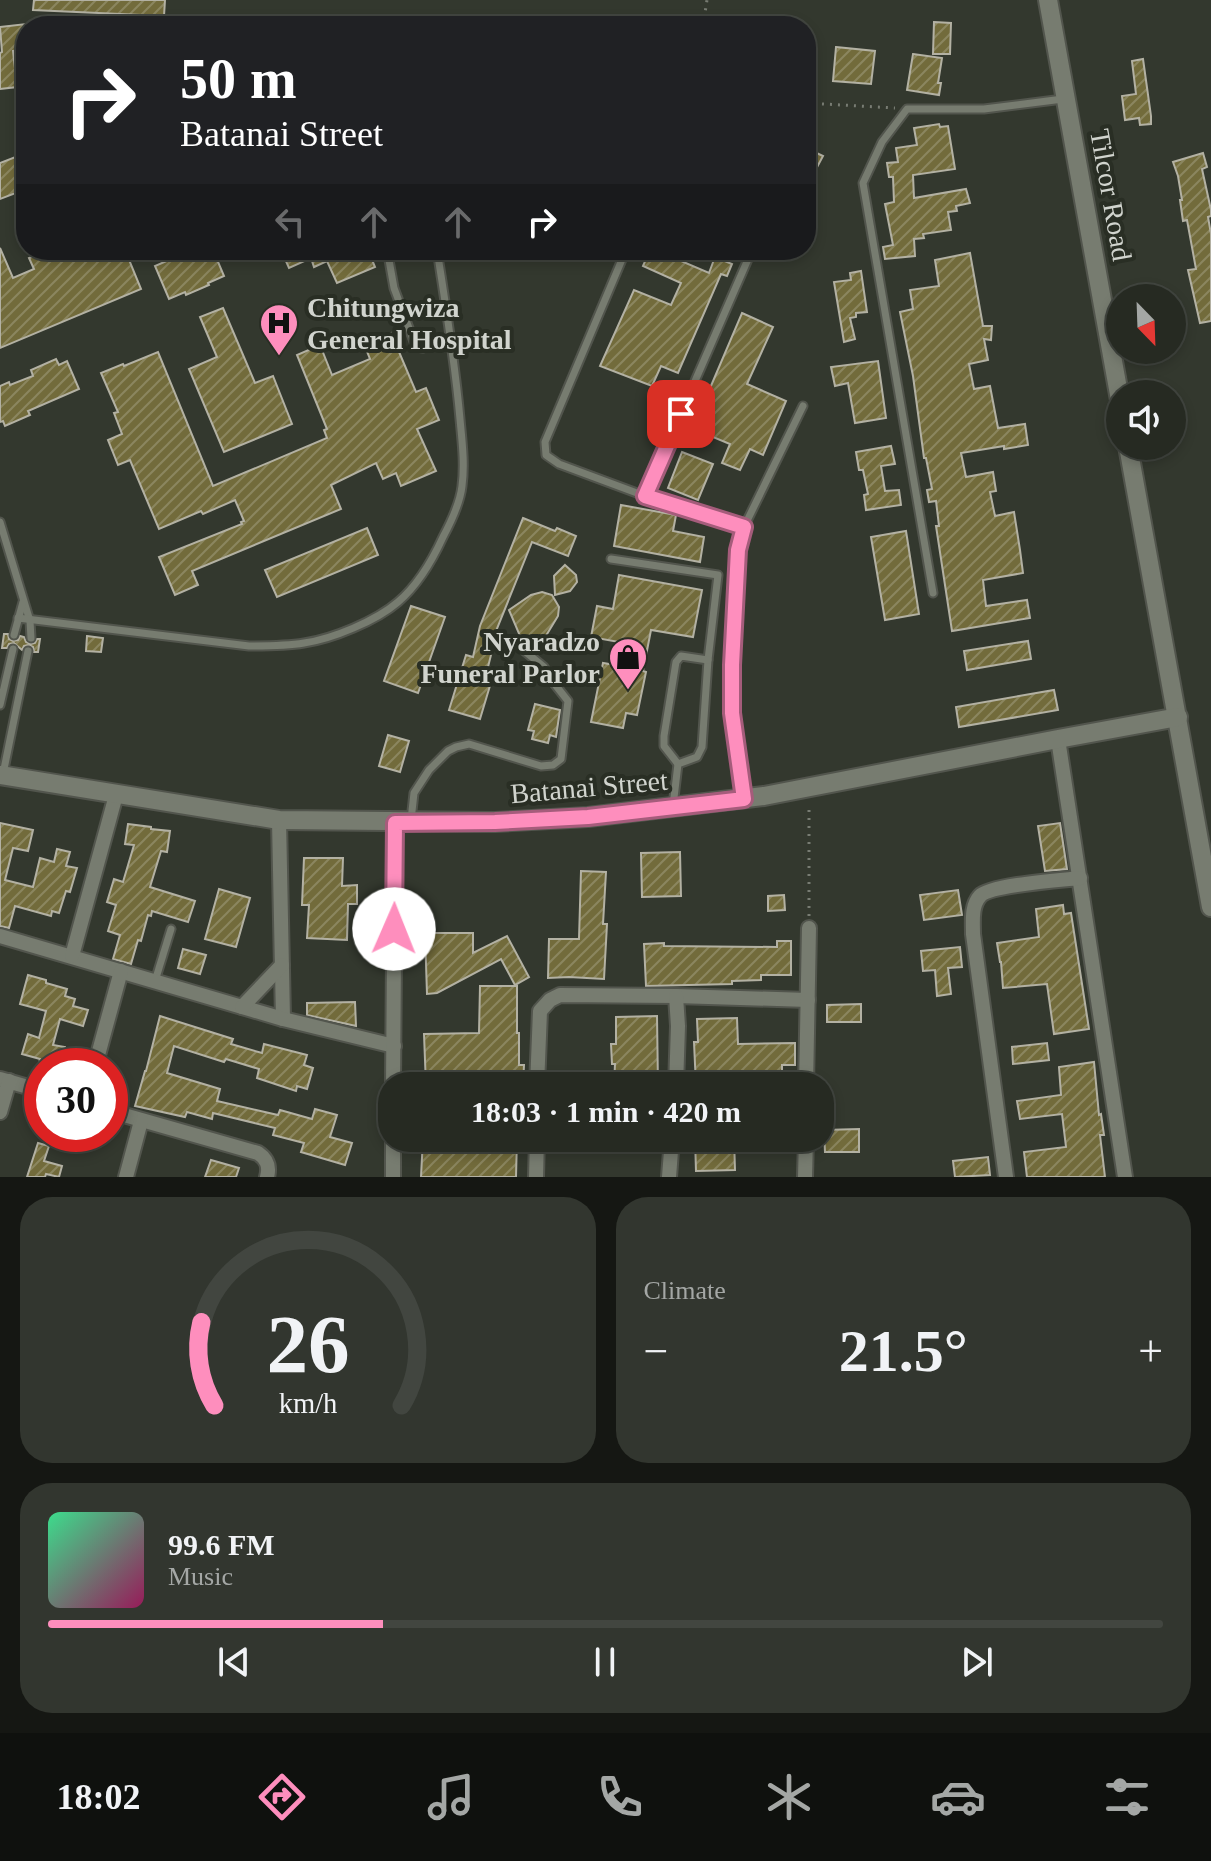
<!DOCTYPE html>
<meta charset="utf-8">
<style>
body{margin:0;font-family:"Times New Roman",serif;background:#32362f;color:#f1f3f6;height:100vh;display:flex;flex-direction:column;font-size:30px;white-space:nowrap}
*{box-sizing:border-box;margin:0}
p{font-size:26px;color:#a4a7a5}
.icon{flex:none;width:44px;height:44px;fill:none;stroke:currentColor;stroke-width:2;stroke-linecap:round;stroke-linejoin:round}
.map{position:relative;height:1177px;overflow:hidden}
.panel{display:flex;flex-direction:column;gap:20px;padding:20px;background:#151713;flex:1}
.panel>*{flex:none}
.top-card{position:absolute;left:16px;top:16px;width:800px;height:244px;border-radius:32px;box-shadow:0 4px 12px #0003,0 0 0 2px #424640;background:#202124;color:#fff;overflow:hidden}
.needle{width:52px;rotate:157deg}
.buttons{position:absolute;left:1106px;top:284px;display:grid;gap:16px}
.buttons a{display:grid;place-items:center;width:80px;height:80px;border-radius:50%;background:#262a22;box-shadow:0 4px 12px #0003,0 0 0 2px #424640;font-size:40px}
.speed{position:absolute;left:24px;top:1048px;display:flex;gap:16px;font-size:40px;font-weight:700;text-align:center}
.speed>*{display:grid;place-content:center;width:104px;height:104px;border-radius:50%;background:#262a22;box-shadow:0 4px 12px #0003,0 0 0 2px #424640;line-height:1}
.speed .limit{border:12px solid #d22;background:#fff;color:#111}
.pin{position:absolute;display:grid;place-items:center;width:68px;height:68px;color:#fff;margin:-34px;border-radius:16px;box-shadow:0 4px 12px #0006}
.me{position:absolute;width:88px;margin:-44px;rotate:1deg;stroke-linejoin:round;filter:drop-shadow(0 0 6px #0008)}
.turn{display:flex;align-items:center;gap:28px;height:168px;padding:0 32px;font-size:36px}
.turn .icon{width:104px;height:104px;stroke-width:2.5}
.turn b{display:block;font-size:56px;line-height:68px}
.lanes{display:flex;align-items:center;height:76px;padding:0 32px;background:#0003;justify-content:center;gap:40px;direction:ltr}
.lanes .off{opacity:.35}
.big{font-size:60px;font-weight:800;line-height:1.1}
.panel .tile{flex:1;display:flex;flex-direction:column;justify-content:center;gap:12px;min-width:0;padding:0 28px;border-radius:32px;background:#32362f}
.panel .dial{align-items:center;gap:0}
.dial svg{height:208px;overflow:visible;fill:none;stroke:#424640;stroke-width:7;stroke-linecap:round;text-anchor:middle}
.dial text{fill:#f1f3f6;stroke:none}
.song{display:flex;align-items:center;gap:24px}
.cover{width:96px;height:96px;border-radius:12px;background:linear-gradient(135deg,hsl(150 70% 55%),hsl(330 70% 35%))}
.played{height:8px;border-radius:4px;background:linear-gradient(90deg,#fe8ebd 30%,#424640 30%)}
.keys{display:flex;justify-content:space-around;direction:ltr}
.heat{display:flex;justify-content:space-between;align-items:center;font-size:44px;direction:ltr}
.panel .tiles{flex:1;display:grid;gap:20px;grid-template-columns:1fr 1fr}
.tile:last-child{grid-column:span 2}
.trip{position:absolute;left:378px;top:1072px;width:456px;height:80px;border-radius:32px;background:#262a22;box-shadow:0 4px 12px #0003,0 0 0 2px #424640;font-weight:800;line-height:80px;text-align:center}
.menu{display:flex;height:128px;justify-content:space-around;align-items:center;background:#0f110e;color:#a4a7a5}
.menu .icon{width:56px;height:56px}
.menu .active{color:#fe8ebd}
.menu b{font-size:36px;color:#f1f3f6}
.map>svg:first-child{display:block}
</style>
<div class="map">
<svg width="1211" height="1177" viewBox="0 0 1211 1177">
<defs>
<pattern id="building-hatch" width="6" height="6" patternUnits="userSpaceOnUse" patternTransform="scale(2)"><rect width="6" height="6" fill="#726b3b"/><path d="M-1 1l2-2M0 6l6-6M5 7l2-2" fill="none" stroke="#8b865f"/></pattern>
</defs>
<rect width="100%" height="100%" fill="#33382e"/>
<g fill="url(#building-hatch)" stroke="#b3b1a3" stroke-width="2">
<path d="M34,0H165L164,16L33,10Z"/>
<path d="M934,22L951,23L950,54H933Z"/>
<path d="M26,24V50L13,51L17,87L0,89V53L2,52L0,27Z"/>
<path d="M836,47L875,51L871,84L833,81Z"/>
<path d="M913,54L942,58L938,83H941L939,95L907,90Z"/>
<path d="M1143,59L1151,116V124L1140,125L1139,118L1125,120L1122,96L1136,94L1132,61Z"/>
<path d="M939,124L940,127L948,126L955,169L913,175L914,198L966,189L970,203L956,206L957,211L948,212L951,230L923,234L924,238L914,239L915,256L885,259L883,247L893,245L885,204L894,202L893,177H889L887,163L898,162L896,148L917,145L914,128Z"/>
<path d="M806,148L823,156L806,188Z"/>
<path d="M1203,153L1207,167L1202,169L1211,210V216L1208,217L1211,234V321L1200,323L1188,270L1196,269L1187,220L1183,221L1180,200H1182L1178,176L1173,162Z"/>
<path d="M18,156L26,176V189L0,199V163Z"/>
<path d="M0,248L13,278L34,269L29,258L49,250H125L141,289L0,348Z"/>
<path d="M192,250H213L224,276L208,283L209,285L186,295L185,292L169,299L155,266Z"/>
<path d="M281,250H353L354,254L368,250L375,267L337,283L327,261L314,267L311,258L289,268Z"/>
<path d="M650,250H686L681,261L709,273L715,257L732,264L727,276L721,274L678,373L661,366L652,386L600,366L634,290L671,305L681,283L643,266Z"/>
<path d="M970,253L983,326H992L991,340L984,339L988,360L969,364L974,389L990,386L998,428L1025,424L1028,445L1004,449V446L961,453L966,477L993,472L996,491L990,492L995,516L1014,512L1020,550L1023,573L983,580L986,606L1027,600L1030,618L952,631L936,526H939L936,501L929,502L927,490L932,489L926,458H924L913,376L900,312L913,309L910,290L939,286L935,260Z"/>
<path d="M861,271L867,312L856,313V317L850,318L855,339L844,342L834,282L851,280L850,273Z"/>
<path d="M223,308L255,383L273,376L292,424L224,452L189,369L217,357L200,317Z"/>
<path d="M742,313L773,327L747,384L786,401L763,455L750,449L740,470L722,463L730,444L696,430L705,408L702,407Z"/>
<path d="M391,333L416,392L426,388L439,420L417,429L436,471L401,486L396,473L383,479L376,463L331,485L341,509L192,571L198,585L175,595L159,557L242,524L241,522L244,521L235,500L203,514L201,511L159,529L130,460L118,465L108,440L122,434L114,413L118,412L101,373L123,364L124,366L158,352L213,486L327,438L324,430L327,429L297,355L320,345L332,375L370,359L364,344Z"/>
<path d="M56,359L59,365L67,361L79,389L28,411L30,415L5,426L3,421L0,422V386L9,382L10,385L33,376L31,370Z"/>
<path d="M878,361L886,418L855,423L848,383L835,386L831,367Z"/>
<path d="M891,446L895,464L881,466L885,491L899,490L901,505L866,510L864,495L868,494L863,470H859L856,452Z"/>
<path d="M682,452L713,464L698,500L668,488Z"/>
<path d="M621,505L676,515L673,531L704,537L700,562L614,546Z"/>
<path d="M523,518L555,531L557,528L576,536L568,556L532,542L490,646L493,647L488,667L495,669L480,719L449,710L466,655L473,657L480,626Z"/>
<path d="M367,528L378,555L277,597L265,570Z"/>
<path d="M906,531L919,614L885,620L871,537Z"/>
<path d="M565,565L576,575L577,582L570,591L555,595L554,576Z"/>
<path d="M619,575L702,590L693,637L651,630L643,671L646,672L637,715L626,713L623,728L591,722L603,663L615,665L619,642L591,637L597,606L613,609Z"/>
<path d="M542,592L552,595L559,607L558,616L544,639L536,643L527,642L520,636L509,610L531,595Z"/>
<path d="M411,606L445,617L418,693L384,681Z"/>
<path d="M4,634H8L9,639L13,641L18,640L20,636L24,637L26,642L31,644L35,643L37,639H40L38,652H34L33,647L29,645L24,646L22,650L14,643L9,644L7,648H2Z"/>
<path d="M87,636L103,638L101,652L86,651Z"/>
<path d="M1028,641L1031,659L967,670L964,651Z"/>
<path d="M1054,690L1058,710L959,727L956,707Z"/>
<path d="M535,704L560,710L556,737L550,735L548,743L532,739L534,731L528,730Z"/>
<path d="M388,735L409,741L400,772L379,766Z"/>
<path d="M0,823L33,830L28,851L13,848L5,880L33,887L40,858L54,862L57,849L70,852L66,866L77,868L70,892L66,891L59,913L52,911L51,916L15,906L9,928L0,926Z"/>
<path d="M1060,823L1067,869L1045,871L1038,826Z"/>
<path d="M128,824L151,827V829L170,831L167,852L161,851L150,887L195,901L188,922L152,911L151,916L148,915L141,941L138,940L131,964L113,959L120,935L108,931L116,905L107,902L114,879L123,882L134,845L125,844Z"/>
<path d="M680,852L681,896L642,897L641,853Z"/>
<path d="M304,858H343L342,886L357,885V904H348L347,940L307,938L309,905H302Z"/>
<path d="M581,871L606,872L603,924H607L604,979L569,977L548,978L549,939H579Z"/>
<path d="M219,889L250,898L236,947L205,939Z"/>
<path d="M958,890L962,915L924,920L920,895Z"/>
<path d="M784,895L785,910L768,911V896Z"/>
<path d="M1063,905L1064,914L1071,913L1089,1029L1054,1034L1047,984L1003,988L1001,962H1000L997,943L1039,937L1036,909Z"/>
<path d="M425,933H473V953L507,936L529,977L515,985L501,959L437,993L427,994Z"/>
<path d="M777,941H791V975H761V980L732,981V984L646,986L644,944L664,943V946L777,947Z"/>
<path d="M960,947L962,967L948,968L951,994L937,996L935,970L923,971L921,951Z"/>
<path d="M183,949L206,955L200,974L178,968Z"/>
<path d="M28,975L46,980V983L67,989L65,996L75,999L73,1006L88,1010L83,1026L60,1019L53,1045L65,1047V1061L60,1060L59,1066L39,1064L40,1059L22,1054L28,1034L39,1038L46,1011L20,1004Z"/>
<path d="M480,986H517V1033H519V1065H524L523,1086H426L424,1034L479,1033Z"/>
<path d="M355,1002L356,1026L307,1015V1003Z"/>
<path d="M861,1004V1022H827V1005Z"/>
<path d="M160,1016L233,1039L231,1044L262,1053L264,1044L307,1055L304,1065L313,1068L307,1089L297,1086L296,1091L257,1078L259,1069L226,1059L224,1062L174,1046L167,1073L220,1089L217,1101L278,1115L280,1110L312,1119L315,1109L337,1115L330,1137L352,1143L345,1165L301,1152L304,1143L273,1135L275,1128L213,1113L212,1119L187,1112L185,1117L135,1106L145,1071H146Z"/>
<path d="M657,1016L658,1086H614L615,1064H612L611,1044H616V1017Z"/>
<path d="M737,1018L738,1044L795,1043V1065H782V1086H696L694,1042H698L697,1019Z"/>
<path d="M1047,1043L1049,1060L1013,1064L1012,1047Z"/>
<path d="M1094,1062L1099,1115L1101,1114L1104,1135H1100L1105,1177H1027L1024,1152L1066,1147L1062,1114L1020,1119L1017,1101L1061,1095L1059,1067Z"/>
<path d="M859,1129V1152H825L824,1130Z"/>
<path d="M423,1138H517L516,1177H421Z"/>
<path d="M695,1138H734L735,1170L696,1171Z"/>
<path d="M38,1143L49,1146L44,1161L62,1166L59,1177L46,1174L45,1177H27Z"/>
<path d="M988,1157L990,1175L955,1177L953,1161Z"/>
<path d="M211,1160L239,1168L236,1177H205Z"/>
</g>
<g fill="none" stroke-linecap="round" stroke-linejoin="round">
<defs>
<g id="lane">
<path d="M395,250L389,260L394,288L416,347L423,348L451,338"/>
<path d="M626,250L545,442L546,455L559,464L645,496L744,527L803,406"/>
<path d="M645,496L752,250"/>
<path d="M0,522L30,621L31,638"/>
<path d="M611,559L718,575L708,660L702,747L697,757L678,764L673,806"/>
<path d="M933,593L863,183L882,142L907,109H984L1063,99"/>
<path d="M18,618L249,646C267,646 286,646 304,643C332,639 376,621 398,602C418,585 432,561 443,537C451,522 460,504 462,486C465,464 462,441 460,419C455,362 446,306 437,250"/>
<path d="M14,635L23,602"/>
<path d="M0,705L13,649"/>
<path d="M678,764L664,746V736L676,662L681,656L708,660"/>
<path d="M3,774L28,651"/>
<path d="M744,796L732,713V665L738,550L744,527"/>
<path d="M411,820L414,793L429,770L448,751L456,747L469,744L541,766L553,765L561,759L568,701L553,682L544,667L522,649"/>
<path d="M155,981L171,929"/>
</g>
<g id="street">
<path d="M1058,739L1125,1177"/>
<path d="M279,820L283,1019"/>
<path d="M0,936L283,1019L394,1046"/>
<path d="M72,956L116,795"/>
<path d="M242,1007L282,965"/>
<path d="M95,1066L121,971"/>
<path d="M0,1079L42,1091"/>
<path d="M393,1086L395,823"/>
<path d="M537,1086L540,1011L550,1000L560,995L676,996L808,1000"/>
<path d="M676,1086L678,1026L676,996"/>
<path d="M806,1086L809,928"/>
<path d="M110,1111L258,1153C267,1159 270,1166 267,1177"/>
<path d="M0,1112L9,1081"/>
<path d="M126,1177L141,1121"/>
<path d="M393,1177V1138"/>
<path d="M536,1177L537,1138"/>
<path d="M669,1177L672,1138"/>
<path d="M805,1177L806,1138"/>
<path d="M1006,1177L973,934C973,921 971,906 980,896C990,885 1062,880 1080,878"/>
</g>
<g id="secondary">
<path d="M1048,0L1120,400"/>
<path d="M1128,446L1211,907"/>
<path d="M0,775L279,820L495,822L588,817L764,796L1058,739L1178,717"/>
</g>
</defs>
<use href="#lane" stroke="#52554d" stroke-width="11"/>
<use href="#street" stroke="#52554d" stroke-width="18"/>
<use href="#secondary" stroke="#52554d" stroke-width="22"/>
<g stroke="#787c73" stroke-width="3" stroke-dasharray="2 6" stroke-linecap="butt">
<path d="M703,26L707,0"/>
<path d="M806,103L895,108"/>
<path d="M809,916V804"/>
</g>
<use href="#lane" stroke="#777c70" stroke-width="7"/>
<use href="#street" stroke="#777c70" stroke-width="14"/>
<use href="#secondary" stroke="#777c70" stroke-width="18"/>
</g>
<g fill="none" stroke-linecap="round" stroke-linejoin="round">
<defs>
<path id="route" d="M394,929L395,823L495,822L588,817L744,799L732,713V665L738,550L744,527L645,496L681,414"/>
</defs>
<use href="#route" stroke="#a55c7b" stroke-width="20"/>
<use href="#route" stroke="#fe8ebd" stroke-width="14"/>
</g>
<defs>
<symbol id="hospital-pin" viewBox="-11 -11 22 30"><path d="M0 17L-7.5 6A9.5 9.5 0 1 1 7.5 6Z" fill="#fe8ebd" stroke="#292e24"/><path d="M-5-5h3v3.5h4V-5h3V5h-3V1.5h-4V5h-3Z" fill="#111"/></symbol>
<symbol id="shop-pin" viewBox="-11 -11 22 30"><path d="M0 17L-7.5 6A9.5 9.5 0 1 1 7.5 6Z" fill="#fe8ebd" stroke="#292e24"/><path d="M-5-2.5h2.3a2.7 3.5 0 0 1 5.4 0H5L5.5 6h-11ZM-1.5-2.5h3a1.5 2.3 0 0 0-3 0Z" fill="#111"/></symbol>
</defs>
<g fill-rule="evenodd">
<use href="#hospital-pin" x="257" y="301" width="44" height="60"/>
<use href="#shop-pin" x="606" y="635" width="44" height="60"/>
</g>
<g text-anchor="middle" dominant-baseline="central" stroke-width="8" stroke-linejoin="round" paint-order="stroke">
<g font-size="28" fill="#d1d4ce" stroke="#292e24">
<text transform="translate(1111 195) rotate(80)">Tilcor Road</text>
<text transform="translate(589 787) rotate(-5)">Batanai Street</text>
</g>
<g font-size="28" font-weight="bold" fill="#d1d4ce" stroke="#292e24" text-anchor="start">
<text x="307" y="307">Chitungwiza<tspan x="307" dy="32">General Hospital</tspan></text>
<text x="600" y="641" text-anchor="end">Nyaradzo<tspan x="600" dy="32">Funeral Parlor</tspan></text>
</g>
</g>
</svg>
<div class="buttons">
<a><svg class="needle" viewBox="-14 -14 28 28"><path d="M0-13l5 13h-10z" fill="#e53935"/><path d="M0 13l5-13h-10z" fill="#a4a7a5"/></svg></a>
<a><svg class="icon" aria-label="sound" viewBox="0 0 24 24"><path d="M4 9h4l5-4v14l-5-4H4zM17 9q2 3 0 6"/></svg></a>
</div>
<div class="speed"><div class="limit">30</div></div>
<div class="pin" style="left:681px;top:414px;background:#d93025"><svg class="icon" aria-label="arrive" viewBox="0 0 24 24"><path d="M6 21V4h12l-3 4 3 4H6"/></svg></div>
<svg class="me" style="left:394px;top:929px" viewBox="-20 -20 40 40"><circle r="19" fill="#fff"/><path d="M0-13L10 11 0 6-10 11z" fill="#fe8ebd"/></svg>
<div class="trip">18:03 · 1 min · 420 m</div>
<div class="top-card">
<div class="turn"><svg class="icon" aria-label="right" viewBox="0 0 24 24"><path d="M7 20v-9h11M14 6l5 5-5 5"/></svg><div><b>50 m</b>Batanai Street</div></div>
<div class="lanes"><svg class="icon off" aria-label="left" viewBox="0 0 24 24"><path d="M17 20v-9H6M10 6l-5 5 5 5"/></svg><svg class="icon off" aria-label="ahead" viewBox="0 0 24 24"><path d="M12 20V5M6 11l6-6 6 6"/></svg><svg class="icon off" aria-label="ahead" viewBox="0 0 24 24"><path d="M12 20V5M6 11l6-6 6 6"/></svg><svg class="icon" aria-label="right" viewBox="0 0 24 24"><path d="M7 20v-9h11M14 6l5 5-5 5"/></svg></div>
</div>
</div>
<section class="panel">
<div class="tiles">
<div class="tile dial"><svg viewBox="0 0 100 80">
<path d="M14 69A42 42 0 1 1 86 69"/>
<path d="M14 69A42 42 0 0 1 9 37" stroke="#fe8ebd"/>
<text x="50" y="56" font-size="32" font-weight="700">26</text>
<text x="50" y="72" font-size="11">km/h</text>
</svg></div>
<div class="tile"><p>Climate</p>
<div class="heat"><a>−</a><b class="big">21.5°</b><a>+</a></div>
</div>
<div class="tile">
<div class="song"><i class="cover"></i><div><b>99.6 FM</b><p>Music</p></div></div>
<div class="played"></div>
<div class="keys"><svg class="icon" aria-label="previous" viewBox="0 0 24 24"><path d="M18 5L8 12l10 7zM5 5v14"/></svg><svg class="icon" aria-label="pause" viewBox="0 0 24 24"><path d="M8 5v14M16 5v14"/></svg><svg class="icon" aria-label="next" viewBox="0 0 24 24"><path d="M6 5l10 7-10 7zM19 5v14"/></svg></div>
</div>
</div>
</section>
<nav class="menu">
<b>18:02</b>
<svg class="icon active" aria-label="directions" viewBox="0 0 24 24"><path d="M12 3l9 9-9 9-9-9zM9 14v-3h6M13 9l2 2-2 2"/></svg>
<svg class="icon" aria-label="music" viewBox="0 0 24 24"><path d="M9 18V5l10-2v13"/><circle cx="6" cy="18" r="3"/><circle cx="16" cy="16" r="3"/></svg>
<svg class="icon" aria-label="phone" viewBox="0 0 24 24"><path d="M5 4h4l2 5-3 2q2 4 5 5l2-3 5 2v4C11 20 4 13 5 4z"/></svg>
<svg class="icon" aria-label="climate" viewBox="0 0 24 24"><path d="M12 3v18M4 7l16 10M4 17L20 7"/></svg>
<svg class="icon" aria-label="car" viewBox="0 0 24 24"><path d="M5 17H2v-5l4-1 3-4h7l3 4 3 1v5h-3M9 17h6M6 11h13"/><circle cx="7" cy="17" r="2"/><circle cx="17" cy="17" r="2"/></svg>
<svg class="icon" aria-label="filters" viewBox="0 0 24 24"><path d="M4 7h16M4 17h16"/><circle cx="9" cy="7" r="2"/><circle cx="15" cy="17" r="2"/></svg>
</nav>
